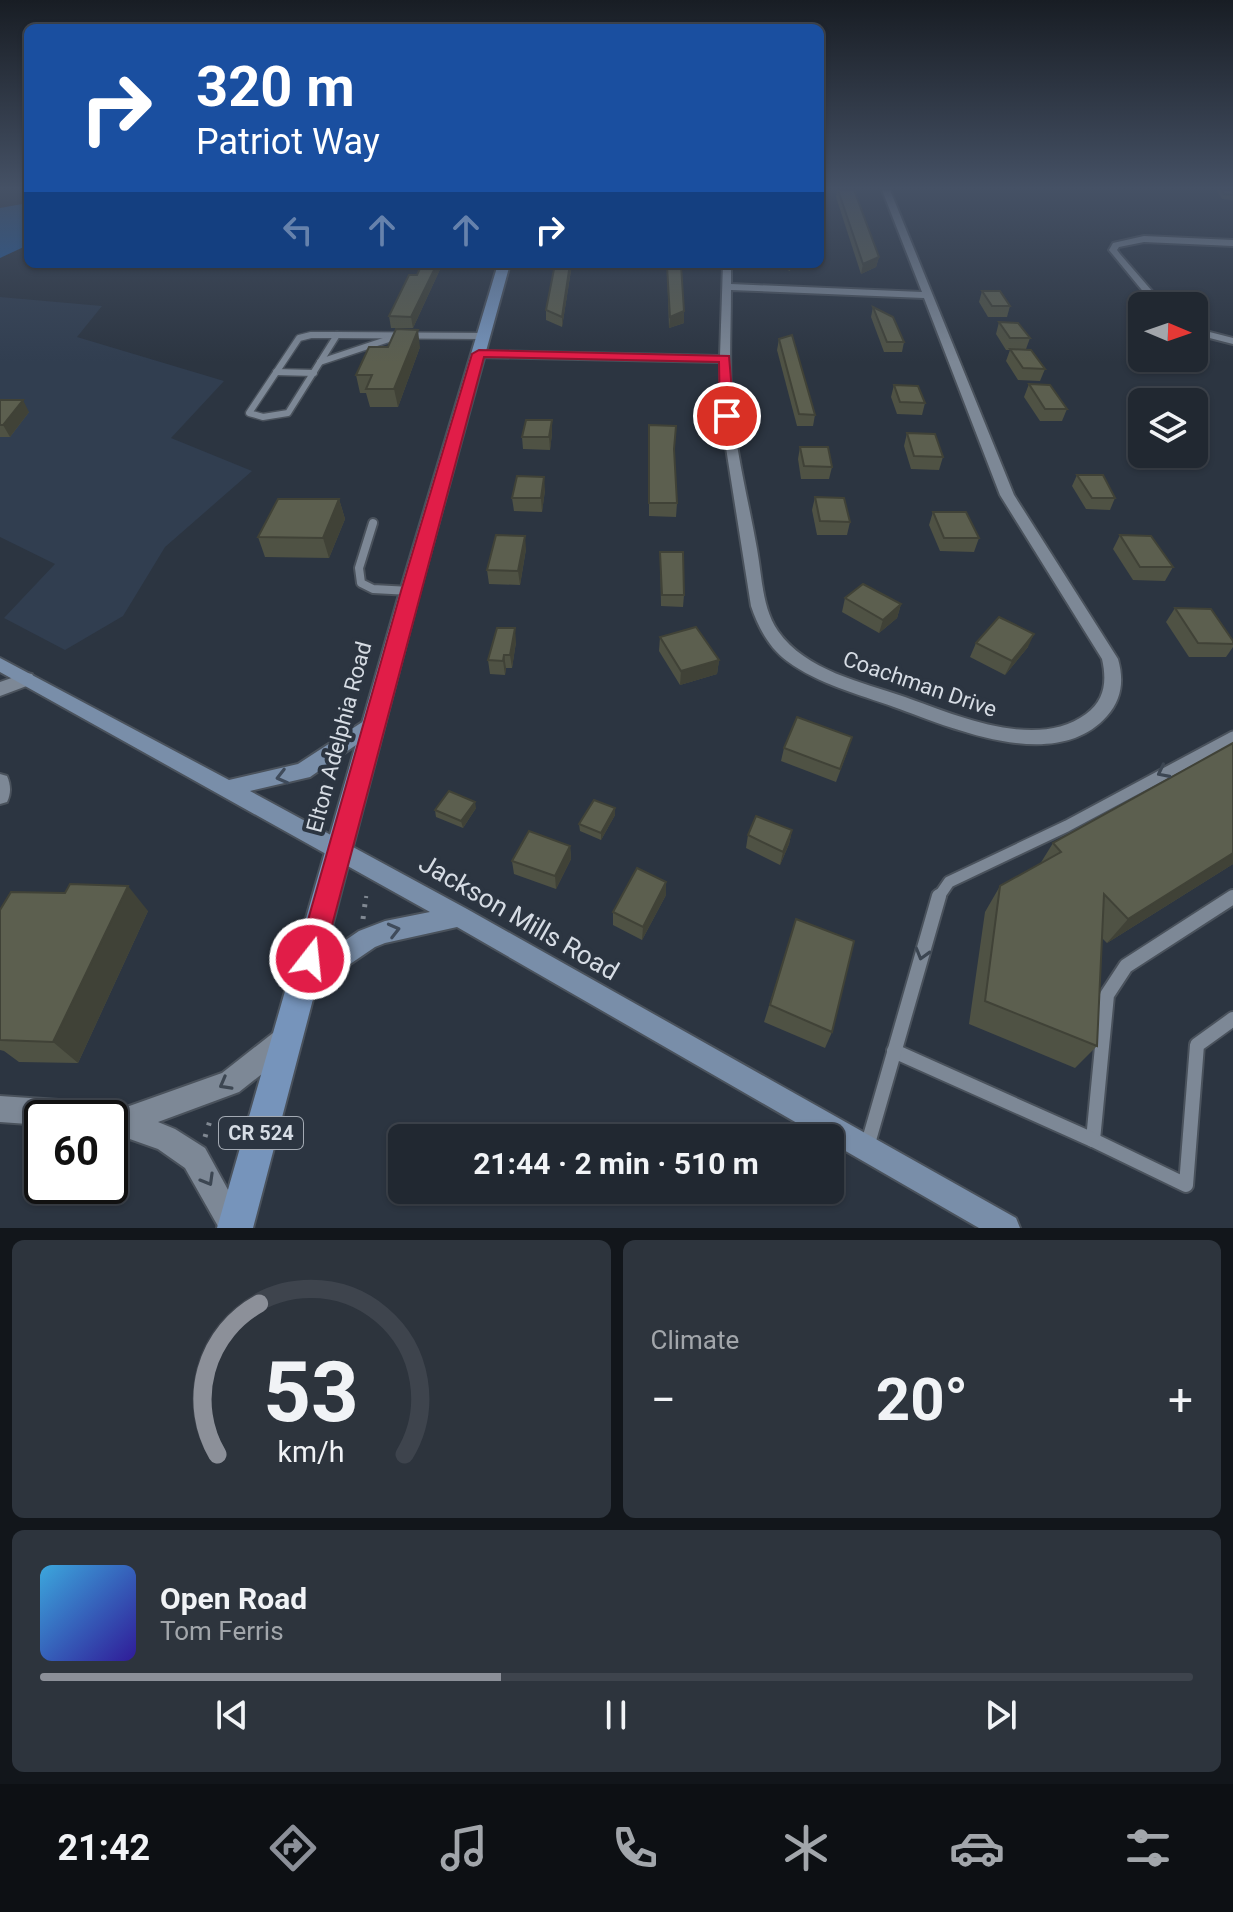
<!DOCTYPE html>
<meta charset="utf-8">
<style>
body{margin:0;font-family:Roboto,sans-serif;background:#2d343d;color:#f1f3f6;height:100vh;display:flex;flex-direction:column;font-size:30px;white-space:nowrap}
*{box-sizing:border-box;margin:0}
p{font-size:26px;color:#a2a6ab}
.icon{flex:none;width:44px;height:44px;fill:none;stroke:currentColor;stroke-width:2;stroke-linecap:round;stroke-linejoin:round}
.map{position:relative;height:1228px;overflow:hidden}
.side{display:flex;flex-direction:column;gap:12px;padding:12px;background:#12161b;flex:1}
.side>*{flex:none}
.guide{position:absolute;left:24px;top:24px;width:800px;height:244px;border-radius:12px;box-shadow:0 2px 6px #0004,0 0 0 2px #3e444d;background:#1a4fa0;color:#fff;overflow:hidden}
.needle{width:52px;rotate:92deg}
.buttons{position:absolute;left:1128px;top:292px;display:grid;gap:16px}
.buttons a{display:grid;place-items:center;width:80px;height:80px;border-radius:12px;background:#212831;box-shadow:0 2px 6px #0004,0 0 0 2px #3e444d;font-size:40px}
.speed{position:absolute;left:24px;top:1100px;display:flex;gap:16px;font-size:40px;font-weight:700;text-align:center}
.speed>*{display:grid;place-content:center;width:104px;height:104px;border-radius:50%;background:#212831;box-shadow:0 2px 6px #0004,0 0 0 2px #3e444d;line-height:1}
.speed .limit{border:4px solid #111;border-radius:12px;background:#fff;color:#111}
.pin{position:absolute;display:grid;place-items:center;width:68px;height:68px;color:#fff;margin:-34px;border:4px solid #fff;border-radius:50%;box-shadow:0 2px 8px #0007}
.me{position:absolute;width:88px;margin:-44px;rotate:16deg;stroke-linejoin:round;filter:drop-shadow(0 0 6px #0008)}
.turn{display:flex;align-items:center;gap:28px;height:168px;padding:0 40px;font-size:36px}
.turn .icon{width:104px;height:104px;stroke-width:2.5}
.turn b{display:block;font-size:56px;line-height:68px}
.lanes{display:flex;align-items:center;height:76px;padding:0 40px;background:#0003;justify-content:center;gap:40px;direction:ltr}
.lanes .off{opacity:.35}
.big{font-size:60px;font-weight:700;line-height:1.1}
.side .widget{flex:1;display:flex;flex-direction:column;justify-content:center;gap:12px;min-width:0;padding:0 28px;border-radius:12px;background:#2d343d}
.side .dial{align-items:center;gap:0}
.dial svg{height:208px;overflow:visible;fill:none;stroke:#3e444d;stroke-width:7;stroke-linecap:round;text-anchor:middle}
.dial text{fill:#f1f3f6;stroke:none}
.song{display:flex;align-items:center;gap:24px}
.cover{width:96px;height:96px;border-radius:12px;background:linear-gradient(135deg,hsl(200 70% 55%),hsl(250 70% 35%))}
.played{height:8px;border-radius:4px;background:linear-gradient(90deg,#8c9099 40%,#3e444d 40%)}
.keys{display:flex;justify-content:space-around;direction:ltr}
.heat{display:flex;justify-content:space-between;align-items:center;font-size:44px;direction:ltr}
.side .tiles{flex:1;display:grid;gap:12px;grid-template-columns:1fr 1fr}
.widget:last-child{grid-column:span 2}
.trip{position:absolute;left:388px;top:1124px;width:456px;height:80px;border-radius:12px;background:#212831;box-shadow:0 2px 6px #0004,0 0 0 2px #3e444d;font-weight:700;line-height:80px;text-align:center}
.tabs{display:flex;height:128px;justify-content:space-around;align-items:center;background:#0d1014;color:#a2a6ab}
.tabs .icon{width:56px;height:56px}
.tabs .selected{color:#8c9099}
.tabs b{font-size:36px;color:#f1f3f6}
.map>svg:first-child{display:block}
</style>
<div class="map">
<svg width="1233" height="1228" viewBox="0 0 1233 1228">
<rect width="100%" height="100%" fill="#2c3541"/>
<path fill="#313e50" d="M0,297L102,306L77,337L224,381L171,438L252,471L165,547L123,616L65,650L4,618L55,564L0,537Z"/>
<path fill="#225ca1" d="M28,203V245L0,258V208Z"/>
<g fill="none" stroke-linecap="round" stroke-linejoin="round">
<defs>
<g id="lane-far3">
<path d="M311,335H337L288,413L263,417L249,413L299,338Z"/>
<path d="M337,335L483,336"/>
<path d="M320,362L389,339"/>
<path d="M276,372L314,373"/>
</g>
<path id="lane-far2" d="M373,523L359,568L361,583L373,589L410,591"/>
<path id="lane-far1" d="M938,898L949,882L1067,826L1233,737"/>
<g id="lane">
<path d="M1233,897L1126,966L1107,995L1093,1140L1186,1185L1197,1045L1233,1019"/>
<path d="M894,1051L1093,1140"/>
<path d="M867,1147L939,896"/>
</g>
<g id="street">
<path d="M882,190H890L1014,495L1118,659C1124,680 1122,699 1107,716C1056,774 952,728 894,707C858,694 818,684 787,661C769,648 758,627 751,606L721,416L720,362L479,357L474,354L479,351L720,356L723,264H731V284L922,292ZM731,290L924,298L1000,495L1102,659C1107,681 1105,700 1086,714C1036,751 956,715 905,697C862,682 806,671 778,631C762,608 762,576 757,549C748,498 734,445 731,393C729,359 731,324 731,290Z"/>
<path d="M1144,236L1233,240V246L1144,242L1119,247L1117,250L1120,254L1165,306H1155L1109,250L1113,243Z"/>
<path d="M1194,328L1233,338V344L1194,334Z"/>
<path d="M26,673L32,674L35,679L32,684L0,696V682Z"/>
<path d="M0,774L7,776C11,785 11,794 7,802L0,804Z"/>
<path d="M282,1030L291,1033L294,1042L291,1051L239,1092L158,1122L175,1129L205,1148L249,1228H219L185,1168L158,1149L110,1132V1118H42V1125L0,1122V1096L103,1103L121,1109L222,1073L273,1033Z"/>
</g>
<path id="secondary" d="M0,658L229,780L298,764L367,719L373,717L379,719L382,724L379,729L310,777L250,791L467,909L1016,1218L1020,1228H979L830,1142V1138H823L457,927L385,943L375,947L312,990L304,994L296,990L292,982L296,974L359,931L385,921L430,912L0,672Z"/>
<path id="primary" d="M498,264H510L420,591L253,1228H217L400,591Z"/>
</defs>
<use href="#lane-far3" stroke="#4a525c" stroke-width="9"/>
<use href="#lane-far2" stroke="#4a525c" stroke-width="12"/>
<use href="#lane-far1" stroke="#4a525c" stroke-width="15"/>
<use href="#lane" stroke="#4a525c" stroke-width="18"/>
<use href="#street" stroke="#4a525c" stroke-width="4"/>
<use href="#secondary" stroke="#4a525c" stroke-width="4"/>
<use href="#primary" stroke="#4a525c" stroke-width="4"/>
<g stroke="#808892" stroke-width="4" stroke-dasharray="2 7" stroke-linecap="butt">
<path d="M318,810L326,779"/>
<path d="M366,898L367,891"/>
</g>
<g stroke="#808892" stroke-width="5" stroke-dasharray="3 9" stroke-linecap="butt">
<path d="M363,919L366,896"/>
<path d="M205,1137L212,1114"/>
</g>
<use href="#lane-far3" stroke="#7d8896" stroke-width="6"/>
<use href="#lane-far2" stroke="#7d8896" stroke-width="8"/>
<use href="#lane-far1" stroke="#7d8896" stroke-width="11"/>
<use href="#lane" stroke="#7d8896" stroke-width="14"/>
<use href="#street" fill="#7d8896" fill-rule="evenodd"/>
<use href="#secondary" fill="#798ea9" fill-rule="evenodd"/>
<use href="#primary" fill="#7694bb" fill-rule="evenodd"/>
</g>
<g fill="#4f5244">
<path d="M837,190H854L879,257L876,267L861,274L836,197Z"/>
<path d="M1217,190H1233V200L1222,199Z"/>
<path d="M555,264H572L562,327L546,320V310Z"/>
<path d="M772,264H791L790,271Z"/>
<path d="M442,265L413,328H391L389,316L417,275Z"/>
<path d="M667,266L684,311V323L669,328Z"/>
<path d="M982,291L1010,306L1007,317H988L979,302Z"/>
<path d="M873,307L904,342L902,352H884L871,317Z"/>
<path d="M999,322L1030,338L1026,349L1045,369L1040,381L1018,380L1006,361L1010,350H1006L996,334Z"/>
<path d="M779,339L815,415L813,426H797L777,350Z"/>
<path d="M420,347L398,407H370L366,393H360L356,375Z"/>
<path d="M1029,384L1067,409L1062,421H1040L1024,397Z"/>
<path d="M894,385L925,403L922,415L897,414L891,397Z"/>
<path d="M0,400L29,412L10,437H0Z"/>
<path d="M552,420V433L550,450L523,449L522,437Z"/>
<path d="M649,425L674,453L677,503L676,517L649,516Z"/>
<path d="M907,433L943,457L939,470L911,469L904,446Z"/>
<path d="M800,447L832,467L829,479H801L798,459Z"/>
<path d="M1077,475L1115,498L1110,510L1086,509L1072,486Z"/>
<path d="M545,490L542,512L514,511L512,498Z"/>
<path d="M815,497L850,522L847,535H817L812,510Z"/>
<path d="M339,499L345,519L329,558L265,557L258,537Z"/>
<path d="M933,512L979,538L974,552L940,551L929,525Z"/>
<path d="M1120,535L1173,567L1165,581L1133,580L1113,549Z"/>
<path d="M526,549L520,585L489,584L487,570Z"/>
<path d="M660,552L684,595L683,607L661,606Z"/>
<path d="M845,598L901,604L897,618L879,633L842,612Z"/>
<path d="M1175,608L1233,641V647L1226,657H1189L1166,622Z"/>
<path d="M660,637L719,660L717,674L680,685L659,651Z"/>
<path d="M516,642L512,668H506L505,675L490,674L488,660Z"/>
<path d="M976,643L1028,647L1005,675L970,657Z"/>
<path d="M784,748L848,750L836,782L781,761Z"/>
<path d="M476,808L463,828L436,817L435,810Z"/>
<path d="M615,808V815L601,840L580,831L579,824Z"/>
<path d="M792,830L789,844L780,865L746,848L748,835Z"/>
<path d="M1053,843L1233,864L1107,943L1102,938L1097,1046L1075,1068L969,1024L985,912L1000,886L1040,864Z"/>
<path d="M570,846L571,859L556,889L514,874L512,861Z"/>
<path d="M666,895L642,940L613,925V912Z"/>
<path d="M0,910L148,911L78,1063L19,1062L4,1051L0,1050Z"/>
<path d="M796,919L832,1032L825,1048L764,1022Z"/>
</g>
<g fill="#404237">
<path d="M879,257L876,267L861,274L863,264Z"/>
<path d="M437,264H442V265L413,328L411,317Z"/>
<path d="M570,264H572L562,327V317Z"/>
<path d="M684,311V323L669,328L670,317Z"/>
<path d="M418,330L420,347L398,407L394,389Z"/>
<path d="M23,400L29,412L10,437L3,425Z"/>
<path d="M552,420V433L550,450L549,437Z"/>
<path d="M544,477L545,490L542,512L541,498Z"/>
<path d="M339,499L345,519L329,558L323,538Z"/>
<path d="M525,536L526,549L520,585L518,571Z"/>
<path d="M901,604L897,618L879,633L883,620Z"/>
<path d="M515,628L516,642L512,668L510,655Z"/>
<path d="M1034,634L1028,647L1005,675L1012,661Z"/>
<path d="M504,655L506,668L505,675L503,661Z"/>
<path d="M719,660L717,674L680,685L681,671Z"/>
<path d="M475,802L476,808L463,828L461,821Z"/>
<path d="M615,808V815L601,840V833Z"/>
<path d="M792,830L789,844L780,865L783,852Z"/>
<path d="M570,846L571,859L556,889L555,876Z"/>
<path d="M1233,853V864L1107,943L1128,919Z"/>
<path d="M666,882V895L642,940L643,927Z"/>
<path d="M128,886L148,911L78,1063L53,1042Z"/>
</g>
<g fill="#5c5f4f" stroke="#404237" stroke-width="2">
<path d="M838,190H854L879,257L863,264Z"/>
<path d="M1222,190H1233V195L1224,194Z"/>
<path d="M422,264H437L411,317L389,316L409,275H417Z"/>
<path d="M555,264H570L562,317L546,310Z"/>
<path d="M681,265L684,311L670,317L667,266Z"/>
<path d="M982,291H1000L1010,306H992Z"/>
<path d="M873,307L893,317L904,342H887Z"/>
<path d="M999,322L1018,323L1030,338H1010Z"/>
<path d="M396,329L418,330L394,389H366L372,375H356L369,347H388Z"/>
<path d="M792,335L815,415L799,414L779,339Z"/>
<path d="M1010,349L1031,350L1045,369L1023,368Z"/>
<path d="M1029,384L1050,385L1067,409H1045Z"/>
<path d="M894,385L918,386L925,403L900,402Z"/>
<path d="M0,400H23L3,425H0Z"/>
<path d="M526,420H552L549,437H522Z"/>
<path d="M649,425L676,426L674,449L677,503H649Z"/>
<path d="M907,433L935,434L943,457L914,456Z"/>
<path d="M800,447H828L832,467L804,466Z"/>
<path d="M1077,475H1103L1115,498H1092Z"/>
<path d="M517,476L544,477L541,498H512Z"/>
<path d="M815,497L844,498L850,522L820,521Z"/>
<path d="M278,499H339L323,538L258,537Z"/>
<path d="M933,512H966L979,538H944Z"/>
<path d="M496,535L525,536L518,571L487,570Z"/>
<path d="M1120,535L1151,536L1173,567H1140Z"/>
<path d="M660,552H683L684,595H662Z"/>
<path d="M863,584L901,604L883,620L845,598Z"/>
<path d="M1175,608L1211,609L1233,641V644L1198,643Z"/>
<path d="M999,617L1034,634L1012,661L976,643Z"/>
<path d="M696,627L719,660L681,671L660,637Z"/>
<path d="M497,628H515L510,655H504L503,661L488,660Z"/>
<path d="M797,717L852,737L840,769L784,748Z"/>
<path d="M1233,743V853L1128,919L1104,894L1097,1046L985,1001L1000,886L1061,852L1053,843Z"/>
<path d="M449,791L475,802L461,821L435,810Z"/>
<path d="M594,800L615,808L601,833L579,824Z"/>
<path d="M756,816L792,830L783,852L748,835Z"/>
<path d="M529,831L570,846L555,876L512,861Z"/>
<path d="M637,868L666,882L643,927L613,912Z"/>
<path d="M70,884L128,886L53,1042L0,1040V910L11,892L65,893Z"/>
<path d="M796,919L854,941L832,1032L770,1005Z"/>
</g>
<defs><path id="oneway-chevron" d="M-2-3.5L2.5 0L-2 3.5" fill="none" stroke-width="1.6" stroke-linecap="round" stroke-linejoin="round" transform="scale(2)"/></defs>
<g stroke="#3c4652">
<use href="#oneway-chevron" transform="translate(1163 772) rotate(153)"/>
<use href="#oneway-chevron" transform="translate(922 954) rotate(106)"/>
<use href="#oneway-chevron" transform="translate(225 1084) rotate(151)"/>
<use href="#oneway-chevron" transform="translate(208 1180) rotate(60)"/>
</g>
<g stroke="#3f4b5b">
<use href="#oneway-chevron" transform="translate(282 777) rotate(166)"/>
<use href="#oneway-chevron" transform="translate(394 930) rotate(-14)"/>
</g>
<linearGradient id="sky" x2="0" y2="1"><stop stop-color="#181d24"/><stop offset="0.52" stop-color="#455165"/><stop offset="1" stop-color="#455165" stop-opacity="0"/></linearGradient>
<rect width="1233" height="362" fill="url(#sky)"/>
<path fill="#e11d48" stroke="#92132f" stroke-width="2" d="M479,350L729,356L734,416L727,420L720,416L719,362L484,357L323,959L319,968L310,971L301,968L297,959L401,591L472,354Z"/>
<g text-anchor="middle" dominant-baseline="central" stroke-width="8" stroke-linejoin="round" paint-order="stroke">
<rect fill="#2c3541" stroke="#a3aab3" stroke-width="2" x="219" y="1117" width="84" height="32" rx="6"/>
<g font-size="20" font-weight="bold" fill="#d6dce4">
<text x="261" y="1133">CR 524</text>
</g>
<g font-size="22" fill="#d6dce4" stroke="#2c3541">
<text transform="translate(920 684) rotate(19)">Coachman Drive</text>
<text transform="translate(339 737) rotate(-75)">Elton Adelphia Road</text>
</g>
<g font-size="26" fill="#d6dce4" stroke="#2c3541">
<text transform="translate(519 917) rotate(30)">Jackson Mills Road</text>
</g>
</g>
</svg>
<div class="buttons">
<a><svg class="needle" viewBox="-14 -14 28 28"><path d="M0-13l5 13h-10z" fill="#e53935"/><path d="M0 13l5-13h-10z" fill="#a2a6ab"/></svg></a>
<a><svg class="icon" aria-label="layers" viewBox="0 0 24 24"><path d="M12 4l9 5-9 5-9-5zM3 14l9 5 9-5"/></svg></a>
</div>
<div class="speed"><div class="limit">60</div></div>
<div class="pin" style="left:727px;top:416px;background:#d93025"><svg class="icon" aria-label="arrive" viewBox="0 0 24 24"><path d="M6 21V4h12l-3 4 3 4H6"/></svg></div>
<svg class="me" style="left:310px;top:959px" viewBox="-20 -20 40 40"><circle r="17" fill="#e11d48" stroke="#fff" stroke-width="3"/><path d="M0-11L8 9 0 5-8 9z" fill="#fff"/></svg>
<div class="trip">21:44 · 2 min · 510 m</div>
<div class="guide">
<div class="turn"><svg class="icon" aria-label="right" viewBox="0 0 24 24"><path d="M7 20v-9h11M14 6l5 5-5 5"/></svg><div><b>320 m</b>Patriot Way</div></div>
<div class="lanes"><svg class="icon off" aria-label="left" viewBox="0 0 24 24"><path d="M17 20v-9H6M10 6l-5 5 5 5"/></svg><svg class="icon off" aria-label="ahead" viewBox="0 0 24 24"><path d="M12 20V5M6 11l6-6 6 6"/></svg><svg class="icon off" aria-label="ahead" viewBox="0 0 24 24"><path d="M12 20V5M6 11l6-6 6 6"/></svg><svg class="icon" aria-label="right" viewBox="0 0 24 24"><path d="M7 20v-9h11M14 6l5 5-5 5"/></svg></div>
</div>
</div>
<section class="side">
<div class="tiles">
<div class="widget dial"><svg viewBox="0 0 100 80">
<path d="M14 69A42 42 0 1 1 86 69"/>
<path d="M14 69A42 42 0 0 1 30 11" stroke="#8c9099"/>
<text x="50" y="56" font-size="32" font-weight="700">53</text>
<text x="50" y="72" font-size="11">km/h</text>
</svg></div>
<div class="widget"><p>Climate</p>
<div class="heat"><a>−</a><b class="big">20°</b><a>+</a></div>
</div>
<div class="widget">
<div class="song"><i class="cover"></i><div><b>Open Road</b><p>Tom Ferris</p></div></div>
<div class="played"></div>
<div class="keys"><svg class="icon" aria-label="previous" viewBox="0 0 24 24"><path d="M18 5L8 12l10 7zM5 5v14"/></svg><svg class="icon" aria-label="pause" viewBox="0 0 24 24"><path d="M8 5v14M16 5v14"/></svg><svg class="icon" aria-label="next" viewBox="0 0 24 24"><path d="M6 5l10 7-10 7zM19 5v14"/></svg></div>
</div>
</div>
</section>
<nav class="tabs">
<b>21:42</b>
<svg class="icon selected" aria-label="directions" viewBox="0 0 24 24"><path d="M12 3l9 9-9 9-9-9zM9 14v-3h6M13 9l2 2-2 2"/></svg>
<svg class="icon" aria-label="music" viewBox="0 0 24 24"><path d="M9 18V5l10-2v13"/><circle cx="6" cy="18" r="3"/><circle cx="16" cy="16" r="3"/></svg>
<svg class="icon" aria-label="phone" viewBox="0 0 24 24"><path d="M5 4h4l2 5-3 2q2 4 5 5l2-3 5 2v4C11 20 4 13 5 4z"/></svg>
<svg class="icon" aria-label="climate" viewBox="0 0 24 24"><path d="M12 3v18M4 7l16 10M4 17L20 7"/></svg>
<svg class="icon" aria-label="car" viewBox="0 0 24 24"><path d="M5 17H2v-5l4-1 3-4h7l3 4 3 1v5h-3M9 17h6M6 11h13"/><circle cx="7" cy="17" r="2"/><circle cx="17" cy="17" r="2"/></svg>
<svg class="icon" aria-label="filters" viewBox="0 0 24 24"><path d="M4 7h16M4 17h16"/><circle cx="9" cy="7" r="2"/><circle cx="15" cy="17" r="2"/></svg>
</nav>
